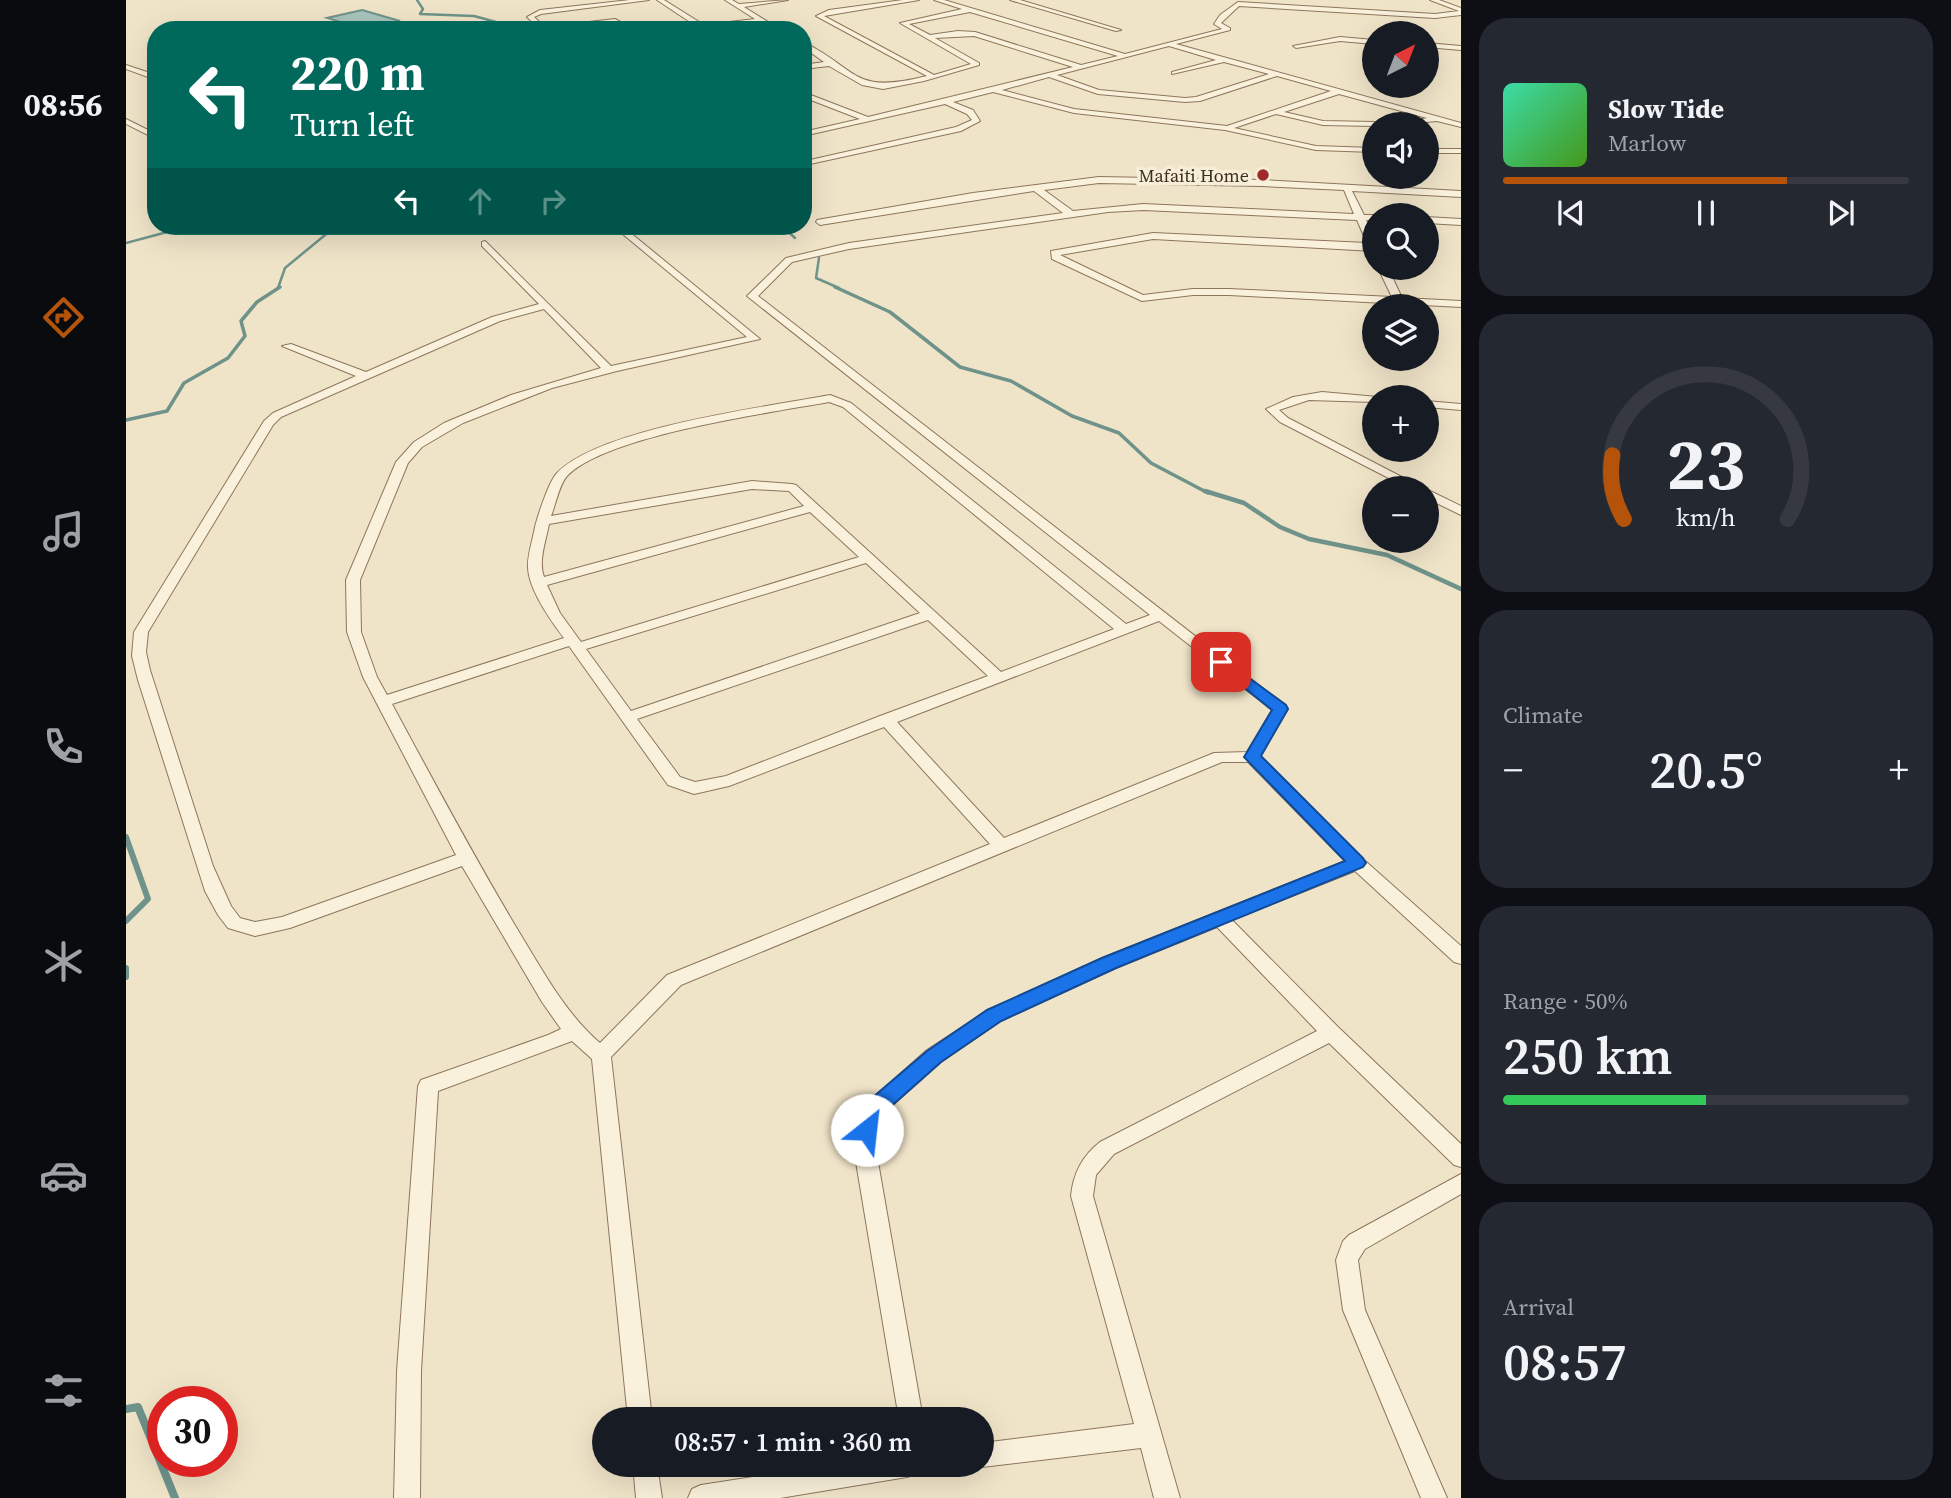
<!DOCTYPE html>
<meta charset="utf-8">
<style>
body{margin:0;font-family:"Source Serif 4",serif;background:#242831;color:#f1f3f6;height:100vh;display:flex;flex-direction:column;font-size:26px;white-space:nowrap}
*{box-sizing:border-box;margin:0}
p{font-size:23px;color:#9ea1a6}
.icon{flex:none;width:38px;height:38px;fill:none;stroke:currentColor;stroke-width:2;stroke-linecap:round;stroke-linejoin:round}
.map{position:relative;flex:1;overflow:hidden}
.details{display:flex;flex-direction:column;gap:18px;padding:18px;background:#0d0f14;width:490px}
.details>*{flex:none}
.banner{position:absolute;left:21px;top:21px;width:665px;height:214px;border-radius:28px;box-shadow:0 7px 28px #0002;background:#00695c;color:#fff;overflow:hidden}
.needle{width:46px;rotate:42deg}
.controls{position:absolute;left:1236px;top:21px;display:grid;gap:14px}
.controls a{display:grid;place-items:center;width:77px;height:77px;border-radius:50%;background:#171b24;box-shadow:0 7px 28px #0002;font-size:35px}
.speed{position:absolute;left:21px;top:1386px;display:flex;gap:14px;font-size:35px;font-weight:700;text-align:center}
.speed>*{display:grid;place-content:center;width:91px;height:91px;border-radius:50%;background:#171b24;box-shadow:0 7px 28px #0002;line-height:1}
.speed .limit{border:10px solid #d22;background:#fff;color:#111}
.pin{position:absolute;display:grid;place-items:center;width:60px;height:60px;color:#fff;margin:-30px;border-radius:14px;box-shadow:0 4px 10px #0006}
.me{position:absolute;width:77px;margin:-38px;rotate:29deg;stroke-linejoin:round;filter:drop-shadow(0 0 5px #0008)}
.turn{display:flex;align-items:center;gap:24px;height:147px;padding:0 28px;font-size:32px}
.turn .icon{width:91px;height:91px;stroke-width:2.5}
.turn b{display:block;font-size:49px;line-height:60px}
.lanes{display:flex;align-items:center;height:66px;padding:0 28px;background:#0003;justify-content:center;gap:35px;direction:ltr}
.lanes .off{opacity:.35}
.big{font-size:52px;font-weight:600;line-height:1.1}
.details .card{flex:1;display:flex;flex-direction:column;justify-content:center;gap:10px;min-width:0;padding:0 24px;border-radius:28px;background:#242831}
.details .dial{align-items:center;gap:0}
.dial svg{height:182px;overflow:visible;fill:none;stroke:#363941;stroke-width:7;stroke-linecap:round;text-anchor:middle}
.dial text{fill:#f1f3f6;stroke:none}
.song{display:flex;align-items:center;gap:21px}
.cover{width:84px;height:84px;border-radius:10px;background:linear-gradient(135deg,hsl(160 70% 55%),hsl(100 70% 35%))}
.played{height:7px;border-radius:4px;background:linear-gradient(90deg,#b45309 70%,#363941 70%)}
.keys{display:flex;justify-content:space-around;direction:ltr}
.heat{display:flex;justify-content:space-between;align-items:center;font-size:38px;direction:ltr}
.charge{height:10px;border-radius:5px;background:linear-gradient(90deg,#34c759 50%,#363941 0)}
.trip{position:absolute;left:466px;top:1407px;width:402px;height:70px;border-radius:35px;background:#171b24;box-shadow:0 7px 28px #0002;font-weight:600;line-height:70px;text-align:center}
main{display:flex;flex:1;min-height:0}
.tab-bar{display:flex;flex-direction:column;width:126px;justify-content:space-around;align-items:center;background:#090b0e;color:#9ea1a6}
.tab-bar .icon{width:49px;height:49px}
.tab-bar .current{color:#b45309}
.tab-bar b{font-size:32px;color:#f1f3f6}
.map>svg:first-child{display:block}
</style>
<main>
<nav class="tab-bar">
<b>08:56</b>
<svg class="icon current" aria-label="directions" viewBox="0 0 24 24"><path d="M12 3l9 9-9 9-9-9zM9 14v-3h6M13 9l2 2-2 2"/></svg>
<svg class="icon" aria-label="music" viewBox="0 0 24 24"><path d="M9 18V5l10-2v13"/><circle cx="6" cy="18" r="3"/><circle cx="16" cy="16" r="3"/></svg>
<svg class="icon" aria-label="phone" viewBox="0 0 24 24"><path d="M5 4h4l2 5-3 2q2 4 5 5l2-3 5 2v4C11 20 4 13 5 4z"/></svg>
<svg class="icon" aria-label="climate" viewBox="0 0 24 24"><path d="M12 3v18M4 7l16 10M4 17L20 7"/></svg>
<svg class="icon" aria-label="car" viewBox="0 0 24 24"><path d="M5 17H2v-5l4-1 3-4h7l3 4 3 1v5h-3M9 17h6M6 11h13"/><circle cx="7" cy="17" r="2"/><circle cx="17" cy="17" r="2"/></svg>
<svg class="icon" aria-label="filters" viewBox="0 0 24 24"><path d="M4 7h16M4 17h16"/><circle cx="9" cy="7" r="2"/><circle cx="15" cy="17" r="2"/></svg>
</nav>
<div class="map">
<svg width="1335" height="1498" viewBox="0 0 1335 1498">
<rect width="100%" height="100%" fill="#f0e4c8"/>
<path fill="#a9c4bc" stroke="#6f938a" stroke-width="2" d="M236,10L274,21L238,29L201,18Z"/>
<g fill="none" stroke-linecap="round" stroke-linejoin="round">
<g stroke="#6f938a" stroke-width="2.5">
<path d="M291,0L297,9L294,14L348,16L400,30"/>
<path d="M656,226L669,238"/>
<path d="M0,243L56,228L78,226"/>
<path d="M693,258L690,278L713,288"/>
<path d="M152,288L159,268L210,226"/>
</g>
<g stroke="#6f938a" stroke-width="3.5">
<path d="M709,287L764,312L834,367L885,381L946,416L993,433L1025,463L1082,493"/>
<path d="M0,420L41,411L58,383L102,358L119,336L115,321L131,302L154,287"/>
</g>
<path stroke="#6f938a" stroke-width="4.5" d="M1079,491L1118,503L1154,527L1183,539L1261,555L1335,589"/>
<g stroke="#6f938a" stroke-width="6">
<path d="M0,837L22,899L0,921"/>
<path d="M0,968V977"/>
</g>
<path stroke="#6f938a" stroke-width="8" d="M0,1409L12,1407L49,1498"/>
<defs>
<g id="minor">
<path d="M504,0H523L415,14L408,17L419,27L489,19L509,30H501L488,23L415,30L401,17L414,10Z"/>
<path d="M531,0H538L578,25L629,19L599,0H606L613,4L662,0L618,7L655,30H647L634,22L576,30Z"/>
<path d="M777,0H793L698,16L808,75L845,64L774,23L836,9L808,0H818L999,54L1096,29L1088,24L1094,15L1112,2L1309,14L1333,11L1304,0H1313L1335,8V15L1309,18L1113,6L1095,23L1104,28V30L1050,44L1335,123V127L1311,121L1277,124L1301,118L1213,94L1158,112L1197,121L1248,122L1252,124L1248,126L1197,125L1150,114L1108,128L1190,146L1248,148V152L1190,150L1099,130L948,113L867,92L827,102L847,110L854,121L835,131L684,164V160L830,127L846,120L841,114L819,104L677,136V132L734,119L677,97V92L742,117L947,67L848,36L809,38L853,63V65L798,81L757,89L736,85L703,66L677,69V65L698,62L677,47V42C734,70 725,95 801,76L690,16L703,10ZM844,12L992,56L955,65L849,32L832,31L804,35L783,24ZM1043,46L1090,60L1046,72V74L1098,62L1143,74L1070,97L1059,98L973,90L931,75ZM1151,76L1205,91L1101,126L948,109L876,90L923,77L972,94L1059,102L1074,101Z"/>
<path d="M884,0H894L995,30L990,31Z"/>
<path d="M1214,37L1248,40V44L1214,41L1170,48L1167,46Z"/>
<path d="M1300,43L1335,46V50L1300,47Z"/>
<path d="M0,65L30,75V80L0,69Z"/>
<path d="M0,119L30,134V139L0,124Z"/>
<rect x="1300" y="149" width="35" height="4"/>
<path d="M973,177L1136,180L1335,191V197L1226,191L1238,215H1248V221L1240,220L1248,237V251L1027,239L934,255L1017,295L1067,289H1103L1266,297L1252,268H1262L1276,298L1335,301V307L1103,295H1067L1016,301L926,259L925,251L1027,233L1241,243L1231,220L1017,210L982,212L723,249L666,262L632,296L1159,706L1162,709L1134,756L1237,859L1335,946V964L1328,962L1229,871L1106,920L1212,1027L1335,1144V1167L1328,1165L1203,1043L988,1154L970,1175L967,1196L1054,1498H1028L1015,1448L856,1467L850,1465H856V1443L1008,1424L945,1196C947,1174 956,1156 974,1142L1191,1031L1091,927L990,968L875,1021L815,1062L761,1110C749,1126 751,1143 752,1162L797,1419H773L730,1162L731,1130L738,1110L747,1098L801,1050L861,1011L976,958L1219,861L1122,762H1096L555,985L485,1057L526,1419H502L466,1059L446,1041L312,1091L295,1371L294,1498H268L271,1371L292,1086L295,1080L422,1035L435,1029L416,1002L336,866L164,928L129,936L102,928L92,915L79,891L12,680L6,656L8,632L138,421L147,413L230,376L156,346L165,344L240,372L366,317L413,304L356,246V242L359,241L485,366L621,337L487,226H496L634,339L491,371L426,388L337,423L296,447L282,463L234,580L235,632L251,677L261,695L438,638C425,621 403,590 402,568C401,556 407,539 409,527C412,515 423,481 431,473C474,428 640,407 704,395L725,403L1000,624L1024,615L621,296L660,258L723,243L937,213L908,191L694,225L690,222L691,220L847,193ZM973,183L1136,186L1218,190L1228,214L1017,204L947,211L918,190ZM418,309L475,368L385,395L318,423L288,442L270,462L220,580L221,632L237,677L330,855L156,917L129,922L114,918L105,906L87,866L24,670L20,652L22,632L147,425L155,417L374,321ZM703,402L717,407L988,629L875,672L670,485L666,484L626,481L425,516C430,504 433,485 441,476C481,435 643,413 703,402ZM626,489L663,491L678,506L418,577C412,561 420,541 423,524ZM684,512L733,557L455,642L434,613L421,585ZM740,563L794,613L505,711L460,649ZM802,620L862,676L754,716L600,776L569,782L554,777L511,719ZM1033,621L1146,710L1121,752L1088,753L878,838L771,722ZM443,646L542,785L568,794L603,786L758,727L864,844L541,975L474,1043C439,1013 417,971 393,932C348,857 307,780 266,704Z"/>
<path d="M1300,217L1335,219V225L1300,223Z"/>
<path d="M1196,392L1252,397H1248V402L1183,400L1153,410L1162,418L1297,488H1282L1154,422L1140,409L1167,397Z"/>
<path d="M1300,401L1335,404V410L1300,407Z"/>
<path d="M1300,489L1335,506V515L1300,498Z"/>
<path d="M1335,1174V1194L1239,1249L1232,1260L1239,1310L1321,1498H1295L1217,1310L1210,1260L1217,1241L1223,1235Z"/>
<path d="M507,1465H531L536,1498H510Z"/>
<path d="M704,1465H793L790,1474L781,1477L654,1498H562L566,1489L575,1485Z"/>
</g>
</defs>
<use href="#minor" stroke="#8d765c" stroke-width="2"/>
<use href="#minor" fill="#faf1dc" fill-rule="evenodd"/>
</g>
<path fill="#1a73e8" stroke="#114b97" stroke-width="2" d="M1095,657L1160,705L1162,709L1135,756L1237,858L1240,863L1237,867L990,968L875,1021L815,1062L761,1110L754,1119L749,1136L741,1139L734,1136L731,1130L734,1116L746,1098L801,1051L861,1010L976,958L1219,861L1118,757L1146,710L1090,665L1088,662Z"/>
<circle fill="#9e2a2b" stroke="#f7eed8" stroke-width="2.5" cx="1137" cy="175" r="7"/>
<g text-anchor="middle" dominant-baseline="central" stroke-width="7" stroke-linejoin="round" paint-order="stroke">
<g font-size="18" fill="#3d2e20" stroke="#f7eed8" text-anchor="end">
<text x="1123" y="175">Mafaiti Home</text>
</g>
</g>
</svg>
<div class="controls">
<a><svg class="needle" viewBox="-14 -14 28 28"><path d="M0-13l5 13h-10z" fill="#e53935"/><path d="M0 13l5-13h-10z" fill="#9ea1a6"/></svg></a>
<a><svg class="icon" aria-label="sound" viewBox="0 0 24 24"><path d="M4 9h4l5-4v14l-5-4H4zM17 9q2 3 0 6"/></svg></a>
<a><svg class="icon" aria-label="search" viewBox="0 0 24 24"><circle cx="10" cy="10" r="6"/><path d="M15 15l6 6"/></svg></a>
<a><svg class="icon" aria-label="layers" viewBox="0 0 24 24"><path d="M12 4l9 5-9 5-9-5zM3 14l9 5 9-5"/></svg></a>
<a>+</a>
<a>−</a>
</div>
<div class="speed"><div class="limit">30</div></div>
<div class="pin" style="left:1095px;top:662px;background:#d93025"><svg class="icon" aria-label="arrive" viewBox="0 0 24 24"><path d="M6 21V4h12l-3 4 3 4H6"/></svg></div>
<svg class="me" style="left:741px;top:1130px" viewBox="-20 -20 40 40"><circle r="19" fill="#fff"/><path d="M0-13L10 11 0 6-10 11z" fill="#1a73e8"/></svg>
<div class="trip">08:57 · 1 min · 360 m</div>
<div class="banner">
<div class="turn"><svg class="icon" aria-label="left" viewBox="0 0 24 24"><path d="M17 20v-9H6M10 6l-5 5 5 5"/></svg><div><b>220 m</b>Turn left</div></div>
<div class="lanes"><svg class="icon" aria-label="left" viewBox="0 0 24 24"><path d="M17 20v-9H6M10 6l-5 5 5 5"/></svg><svg class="icon off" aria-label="ahead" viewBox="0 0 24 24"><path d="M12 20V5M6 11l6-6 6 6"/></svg><svg class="icon off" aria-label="right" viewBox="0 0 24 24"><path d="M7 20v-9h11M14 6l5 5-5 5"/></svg></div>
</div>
</div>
<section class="details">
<div class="card">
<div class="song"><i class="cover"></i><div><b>Slow Tide</b><p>Marlow</p></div></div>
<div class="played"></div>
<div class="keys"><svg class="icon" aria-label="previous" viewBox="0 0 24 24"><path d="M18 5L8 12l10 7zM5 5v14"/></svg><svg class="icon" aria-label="pause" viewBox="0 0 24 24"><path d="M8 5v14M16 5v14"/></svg><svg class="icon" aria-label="next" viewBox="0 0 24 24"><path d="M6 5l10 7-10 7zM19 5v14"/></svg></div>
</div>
<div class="card dial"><svg viewBox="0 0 100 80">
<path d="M14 69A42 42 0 1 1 86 69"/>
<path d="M14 69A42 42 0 0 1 9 41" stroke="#b45309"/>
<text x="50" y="56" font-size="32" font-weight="700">23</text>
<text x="50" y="72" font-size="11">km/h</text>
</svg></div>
<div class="card"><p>Climate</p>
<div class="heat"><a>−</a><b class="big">20.5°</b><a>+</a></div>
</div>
<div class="card"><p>Range · 50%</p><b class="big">250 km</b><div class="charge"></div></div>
<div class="card"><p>Arrival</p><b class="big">08:57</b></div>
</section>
</main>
